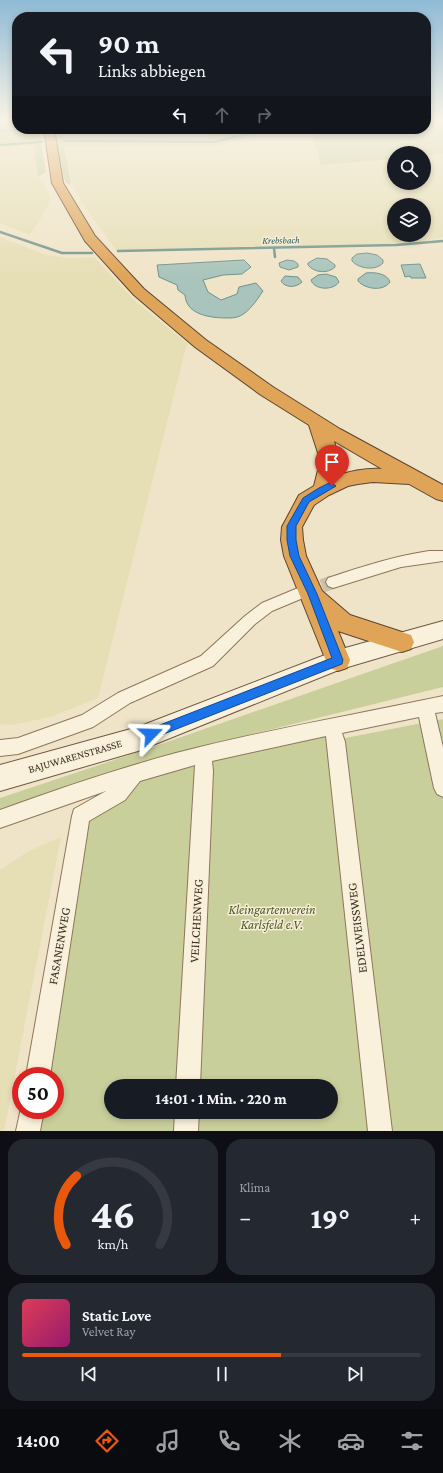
<!DOCTYPE html>
<html lang="de">
<meta charset="utf-8">
<style>
body{margin:0;font-family:"Crimson Pro",serif;background:#242831;color:#f1f3f6;height:100vh;display:flex;flex-direction:column;font-size:15px;white-space:nowrap}
*{box-sizing:border-box;margin:0}
p{font-size:13px;color:#9ea1a6}
.icon{flex:none;width:22px;height:22px;fill:none;stroke:currentColor;stroke-width:2;stroke-linecap:round;stroke-linejoin:round}
.map{position:relative;height:1131px;overflow:hidden}
.drawer{display:flex;flex-direction:column;gap:8px;padding:8px;background:#0d0f14;flex:1}
.drawer>*{flex:none}
.guide{position:absolute;left:12px;top:12px;width:419px;height:122px;border-radius:16px;box-shadow:0 2px 6px #0003;background:#171b24;color:#f1f3f6;overflow:hidden}
.tools{position:absolute;left:387px;top:146px;display:grid;gap:8px}
.tools a{display:grid;place-items:center;width:44px;height:44px;border-radius:50%;background:#171b24;box-shadow:0 2px 6px #0003;font-size:20px}
.speed{position:absolute;left:12px;top:1067px;display:flex;gap:8px;font-size:20px;font-weight:700;text-align:center}
.speed>*{display:grid;place-content:center;width:52px;height:52px;border-radius:50%;background:#171b24;box-shadow:0 2px 6px #0003;line-height:1}
.speed .limit{border:6px solid #d22;background:#fff;color:#111}
.pin{position:absolute;display:grid;place-items:center;width:34px;height:34px;color:#fff;margin:-41px -17px;border-radius:50% 50% 50% 0;rotate:-45deg;box-shadow:0 0 4px #0007}
.pin .icon{rotate:45deg}
.me{position:absolute;width:44px;margin:-22px;rotate:68deg;stroke-linejoin:round;filter:drop-shadow(0 0 3px #0008)}
.turn{display:flex;align-items:center;gap:14px;height:84px;padding:0 20px;font-size:18px}
.turn .icon{width:52px;height:52px;stroke-width:2.5}
.turn b{display:block;font-size:28px;line-height:34px}
.lanes{display:flex;align-items:center;height:38px;padding:0 20px;background:#0003;justify-content:center;gap:20px;direction:ltr}
.lanes .off{opacity:.35}
.big{font-size:30px;font-weight:700;line-height:1.1}
.drawer .tile{flex:1;display:flex;flex-direction:column;justify-content:center;gap:6px;min-width:0;padding:0 14px;border-radius:16px;background:#242831}
.drawer .dial{align-items:center;gap:0}
.dial svg{height:104px;overflow:visible;fill:none;stroke:#363941;stroke-width:7;stroke-linecap:round;text-anchor:middle}
.dial text{fill:#f1f3f6;stroke:none}
.song{display:flex;align-items:center;gap:12px}
.cover{width:48px;height:48px;border-radius:6px;background:linear-gradient(135deg,hsl(350 70% 55%),hsl(320 70% 35%))}
.played{height:4px;border-radius:2px;background:linear-gradient(90deg,#ea580c 65%,#363941 65%)}
.keys{display:flex;justify-content:space-around;direction:ltr}
.heat{display:flex;justify-content:space-between;align-items:center;font-size:22px;direction:ltr}
.drawer .tiles{flex:1;display:grid;gap:8px;grid-template-columns:1fr 1fr}
.tile:last-child{grid-column:span 2}
.trip{position:absolute;left:104px;top:1079px;width:234px;height:40px;border-radius:20px;background:#171b24;box-shadow:0 2px 6px #0003;font-weight:700;line-height:40px;text-align:center}
.tabs{display:flex;height:64px;justify-content:space-around;align-items:center;background:#090b0e;color:#9ea1a6}
.tabs .icon{width:28px;height:28px}
.tabs .selected{color:#ea580c}
.tabs b{font-size:18px;color:#f1f3f6}
.map>svg:first-child{display:block}
</style>
<div class="map">
<svg width="443" height="1131" viewBox="0 0 443 1131">
<rect width="100%" height="100%" fill="#f0e4c8"/>
<g fill="#e6deb5" fill-rule="evenodd">
<path d="M67,129H207L206,137L66,136Z"/>
<path d="M311,129L321,165L394,159V183H424V156L443,154V237L413,244L116,250L83,204L74,187L64,147L218,146L276,130ZM394,205H424V235H394Z"/>
<path d="M35,145V159L38,177L47,189L51,201L30,235L0,223V147Z"/>
<path d="M0,237L46,255L69,258L94,257L136,302L187,343L98,698L51,717L11,725L0,724Z"/>
<path d="M61,837L4,1131H0V870L29,851Z"/>
</g>
<g fill="#c9cf9b" fill-rule="evenodd">
<path d="M426,120H443V154L424,156V153H394V159L321,165L311,129H426Z"/>
<path d="M17,129H39L46,172L38,177L35,159V145L0,147V132Z"/>
<path d="M55,129H63V138L206,139L207,129H285L276,130L218,146L64,147L71,182L70,185L66,183C60,165 53,148 55,129Z"/>
<path d="M443,646V687L148,760L0,811V798L150,748Z"/>
<path d="M443,719V1131H17L21,1110H55V1076H27L74,811L142,774L337,729L340,739ZM111,1086H331V1112H111Z"/>
</g>
<g fill="#a9c4bc" stroke="#6f938a">
<path d="M0,120H17L16,130L0,132Z"/>
<path d="M367,253L377,255L383,260V263C376,271 359,269 352,261V258L357,254Z"/>
<path d="M317,258L327,259L335,265V267C328,274 314,273 308,265V263Z"/>
<path d="M244,260L251,267L242,274L223,275L203,280L208,292L221,300L237,294L239,287L256,283L263,291C256,301 250,311 240,316C236,318 231,318 227,318C211,318 186,315 185,295L178,290L177,285L159,277L157,265Z"/>
<path d="M287,260L294,261L298,264V267L289,270L280,267L279,263Z"/>
<path d="M420,264L426,278H411L410,276L405,277L401,265Z"/>
<path d="M366,273C374,272 387,273 390,282C383,292 365,289 358,281V279Z"/>
<path d="M326,274L336,277L339,282C333,291 314,290 311,280L318,275Z"/>
<path d="M285,276L298,277L302,282C296,288 285,288 281,281Z"/>
</g>
<g fill="none" stroke-linecap="round" stroke-linejoin="round">
<g stroke="#6f938a" stroke-width="2">
<path d="M64,141L214,142L268,129"/>
<path d="M0,145L42,142"/>
</g>
<g stroke="#6f938a" stroke-width="2.5">
<path d="M0,232L62,253H92"/>
<path d="M274,248L275,257"/>
<path d="M118,251L396,245L443,241"/>
</g>
<path stroke="#ccc0a6" stroke-width="14" stroke-dasharray="14 7" stroke-linecap="butt" d="M302,593L333,582"/>
<defs>
<g id="street">
<path d="M429,551H443V561L401,567L333,588L328,586L326,582L328,578C361,567 395,556 429,551Z"/>
<path d="M298,588L303,590L305,594L303,598L272,611L255,624L213,666L130,703L93,727L18,754L0,756V740L18,738L82,715L118,693L201,656L245,616L262,603Z"/>
<path d="M443,696V712L435,713L443,747V797L437,794L434,788L419,717L342,733L345,742L392,1131H368L326,736L212,761L213,771L200,1086H176L195,765L140,781L125,800L89,821L50,1076H26L72,816L74,809L106,791L0,828V810C58,789 117,769 176,753C264,730 354,715 443,696Z"/>
<path d="M21,1108V1110H44L40,1131H16Z"/>
<path d="M175,1112H199L198,1131H174Z"/>
</g>
<path id="secondary" d="M443,621V639L341,669L138,751L0,791V765L138,727L338,650Z"/>
<path id="highway" d="M44,129H54L63,183L95,236L144,289L206,340L273,387L340,429L443,485V501L436,499L409,484L373,482L358,484L348,486L329,495L314,505L302,527L303,540L306,556L322,591L350,615L411,635L414,642L411,649L402,652L338,631L350,660L347,668L338,671L329,668L284,556L281,540L282,527L299,495L314,486L318,470L319,456L309,425L261,395L195,347L134,295L85,241L52,183ZM334,441L382,469C366,468 351,471 336,476L338,456Z"/>
</defs>
<use href="#street" stroke="#8d765c" stroke-width="2"/>
<use href="#secondary" stroke="#6f573f" stroke-width="2"/>
<use href="#highway" stroke="#5b4430" stroke-width="2"/>
<use href="#street" fill="#faf1dc" fill-rule="evenodd"/>
<use href="#secondary" fill="#faf1dc" fill-rule="evenodd"/>
<use href="#highway" fill="#e0a458" fill-rule="evenodd"/>
</g>
<linearGradient id="sky" x2="0" y2="1"><stop stop-color="#8fbad6"/><stop offset="0.43" stop-color="#f8f3e6"/><stop offset="1" stop-color="#f8f3e6" stop-opacity="0"/></linearGradient>
<rect width="443" height="278" fill="url(#sky)"/>
<path fill="#1a73e8" stroke="#114b97" d="M329,483H332L336,486L309,502L296,526V540L299,556L317,594L343,660L342,664L151,739L147,737L145,734L147,730L332,658L308,594L290,556L287,540V526L303,498L319,488Z"/>
<g text-anchor="middle" dominant-baseline="central" stroke-width="3" stroke-linejoin="round" paint-order="stroke">
<g font-size="10" font-style="italic" fill="#2f5d5a" stroke="#f7eed8">
<text transform="translate(281 240) rotate(-1)">Krebsbach</text>
</g>
<g font-size="11" fill="#3d2e20" stroke="#f7eed8">
<text transform="translate(75 756) rotate(-16)">BAJUWARENSTRASSE</text>
</g>
<g font-size="13" font-style="italic" fill="#4d5a26" stroke="#f7eed8">
<text x="272" y="909">Kleingartenverein<tspan x="272" dy="15">Karlsfeld e.V.</tspan></text>
</g>
<g font-size="13" fill="#3d2e20" stroke="#f7eed8">
<text transform="translate(196 921) rotate(-87)">VEILCHENWEG</text>
<text transform="translate(357 928) rotate(-97)">EDELWEISSWEG</text>
<text transform="translate(59 946) rotate(-80)">FASANENWEG</text>
</g>
</g>
</svg>
<div class="tools">
<a><svg class="icon" aria-label="search" viewBox="0 0 24 24"><circle cx="10" cy="10" r="6"/><path d="M15 15l6 6"/></svg></a>
<a><svg class="icon" aria-label="layers" viewBox="0 0 24 24"><path d="M12 4l9 5-9 5-9-5zM3 14l9 5 9-5"/></svg></a>
</div>
<div class="speed"><div class="limit">50</div></div>
<div class="pin" style="left:332px;top:486px;background:#d93025"><svg class="icon" aria-label="arrive" viewBox="0 0 24 24"><path d="M6 21V4h12l-3 4 3 4H6"/></svg></div>
<svg class="me" style="left:151px;top:734px" viewBox="-20 -20 40 40"><path d="M0-17L14 15 0 8-14 15z" fill="#1a73e8" stroke="#fff" stroke-width="4"/></svg>
<div class="trip">14:01 · 1 Min. · 220 m</div>
<div class="guide">
<div class="turn"><svg class="icon" aria-label="left" viewBox="0 0 24 24"><path d="M17 20v-9H6M10 6l-5 5 5 5"/></svg><div><b>90 m</b>Links abbiegen</div></div>
<div class="lanes"><svg class="icon" aria-label="left" viewBox="0 0 24 24"><path d="M17 20v-9H6M10 6l-5 5 5 5"/></svg><svg class="icon off" aria-label="ahead" viewBox="0 0 24 24"><path d="M12 20V5M6 11l6-6 6 6"/></svg><svg class="icon off" aria-label="right" viewBox="0 0 24 24"><path d="M7 20v-9h11M14 6l5 5-5 5"/></svg></div>
</div>
</div>
<section class="drawer">
<div class="tiles">
<div class="tile dial"><svg viewBox="0 0 100 80">
<path d="M14 69A42 42 0 1 1 86 69"/>
<path d="M14 69A42 42 0 0 1 22 16" stroke="#ea580c"/>
<text x="50" y="56" font-size="32" font-weight="700">46</text>
<text x="50" y="72" font-size="11">km/h</text>
</svg></div>
<div class="tile"><p>Klima</p>
<div class="heat"><a>−</a><b class="big">19°</b><a>+</a></div>
</div>
<div class="tile">
<div class="song"><i class="cover"></i><div><b>Static Love</b><p>Velvet Ray</p></div></div>
<div class="played"></div>
<div class="keys"><svg class="icon" aria-label="previous" viewBox="0 0 24 24"><path d="M18 5L8 12l10 7zM5 5v14"/></svg><svg class="icon" aria-label="pause" viewBox="0 0 24 24"><path d="M8 5v14M16 5v14"/></svg><svg class="icon" aria-label="next" viewBox="0 0 24 24"><path d="M6 5l10 7-10 7zM19 5v14"/></svg></div>
</div>
</div>
</section>
<nav class="tabs">
<b>14:00</b>
<svg class="icon selected" aria-label="directions" viewBox="0 0 24 24"><path d="M12 3l9 9-9 9-9-9zM9 14v-3h6M13 9l2 2-2 2"/></svg>
<svg class="icon" aria-label="music" viewBox="0 0 24 24"><path d="M9 18V5l10-2v13"/><circle cx="6" cy="18" r="3"/><circle cx="16" cy="16" r="3"/></svg>
<svg class="icon" aria-label="phone" viewBox="0 0 24 24"><path d="M5 4h4l2 5-3 2q2 4 5 5l2-3 5 2v4C11 20 4 13 5 4z"/></svg>
<svg class="icon" aria-label="climate" viewBox="0 0 24 24"><path d="M12 3v18M4 7l16 10M4 17L20 7"/></svg>
<svg class="icon" aria-label="car" viewBox="0 0 24 24"><path d="M5 17H2v-5l4-1 3-4h7l3 4 3 1v5h-3M9 17h6M6 11h13"/><circle cx="7" cy="17" r="2"/><circle cx="17" cy="17" r="2"/></svg>
<svg class="icon" aria-label="filters" viewBox="0 0 24 24"><path d="M4 7h16M4 17h16"/><circle cx="9" cy="7" r="2"/><circle cx="15" cy="17" r="2"/></svg>
</nav>
